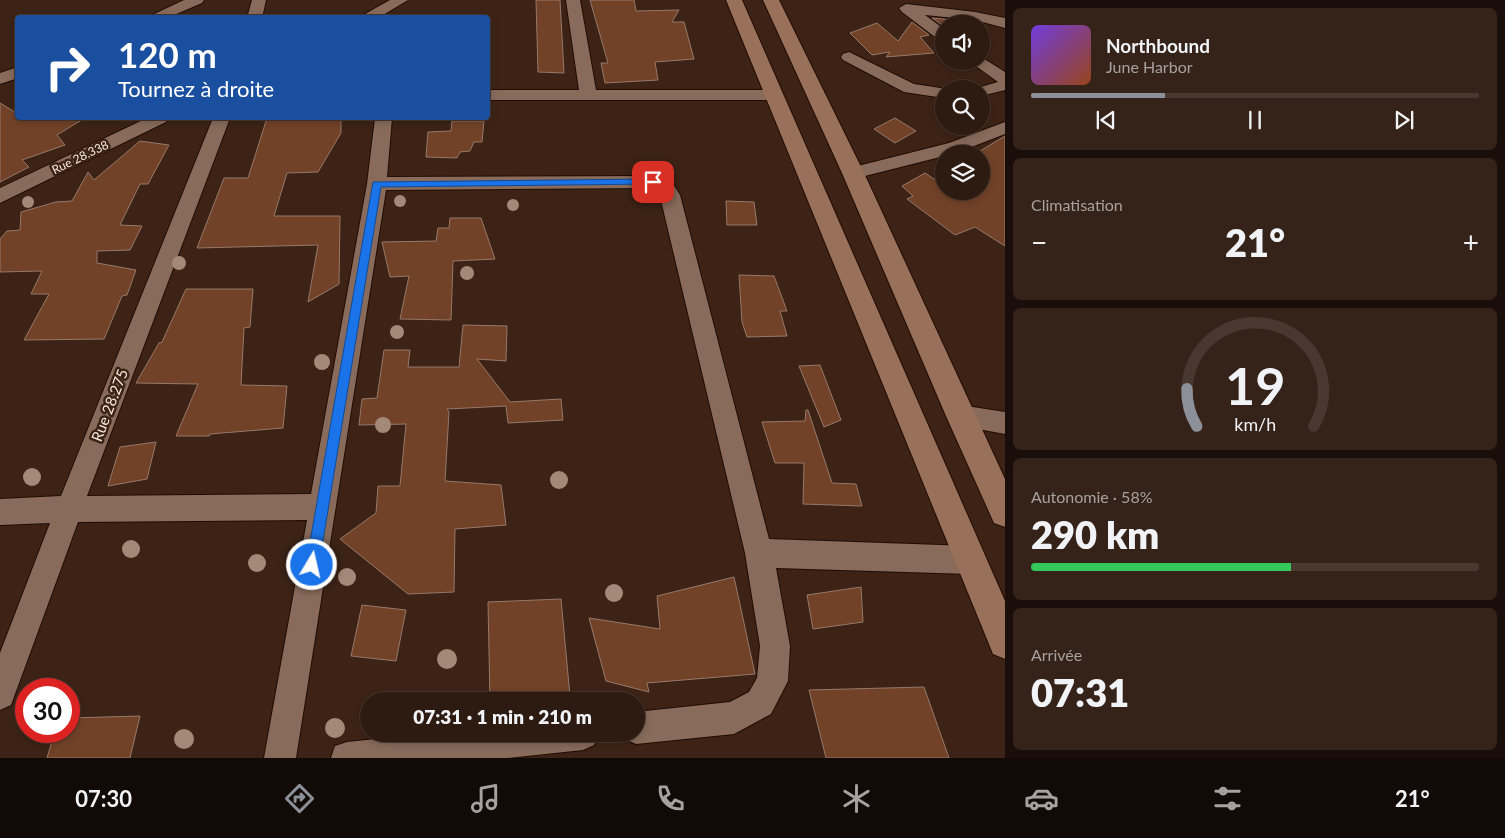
<!DOCTYPE html>
<html lang="fr">
<meta charset="utf-8">
<style>
body{margin:0;font-family:Lato,sans-serif;background:#352319;color:#f1f3f6;height:100vh;display:flex;flex-direction:column;font-size:19px;white-space:nowrap}
*{box-sizing:border-box;margin:0}
p{font-size:16px;color:#a7a19f}
.icon{flex:none;width:28px;height:28px;fill:none;stroke:currentColor;stroke-width:2;stroke-linecap:round;stroke-linejoin:round}
.map{position:relative;flex:1;overflow:hidden}
.sheet{display:flex;flex-direction:column;gap:8px;padding:8px;background:#190e09;width:500px}
.sheet>*{flex:none}
.guide{position:absolute;left:15px;top:15px;width:475px;height:105px;border-radius:5px;box-shadow:0 2px 8px #0003,0 0 0 1px #483830;background:#1a4fa0;color:#fff;overflow:hidden}
.tools{position:absolute;left:935px;top:15px;display:grid;gap:10px}
.tools a{display:grid;place-items:center;width:55px;height:55px;border-radius:50%;background:#2d1a10;box-shadow:0 2px 8px #0003,0 0 0 1px #483830;font-size:25px}
.speed{position:absolute;left:15px;top:678px;display:flex;gap:10px;font-size:25px;font-weight:700;text-align:center}
.speed>*{display:grid;place-content:center;width:65px;height:65px;border-radius:50%;background:#2d1a10;box-shadow:0 2px 8px #0003,0 0 0 1px #483830;line-height:1}
.speed .limit{border:8px solid #d22;background:#fff;color:#111}
.pin{position:absolute;display:grid;place-items:center;width:42px;height:42px;color:#fff;margin:-21px;border-radius:10px;box-shadow:0 2px 8px #0006}
.me{position:absolute;width:55px;margin:-28px;rotate:9deg;stroke-linejoin:round;filter:drop-shadow(0 0 4px #0008)}
.turn{display:flex;align-items:center;gap:18px;height:105px;padding:0 20px;font-size:22px}
.turn .icon{width:65px;height:65px;stroke-width:2.5}
.turn b{display:block;font-size:35px;line-height:42px}
.big{font-size:38px;font-weight:800;line-height:1.1}
.sheet .widget{flex:1;display:flex;flex-direction:column;justify-content:center;gap:8px;min-width:0;padding:0 18px;border-radius:8px;background:#352319}
.sheet .dial{align-items:center;gap:0}
.dial svg{height:130px;overflow:visible;fill:none;stroke:#483830;stroke-width:7;stroke-linecap:round;text-anchor:middle}
.dial text{fill:#f1f3f6;stroke:none}
.song{display:flex;align-items:center;gap:15px}
.cover{width:60px;height:60px;border-radius:8px;background:linear-gradient(135deg,hsl(260 70% 55%),hsl(20 70% 35%))}
.played{height:5px;border-radius:2px;background:linear-gradient(90deg,#8c9099 30%,#483830 30%)}
.keys{display:flex;justify-content:space-around;direction:ltr}
.heat{display:flex;justify-content:space-between;align-items:center;font-size:28px;direction:ltr}
.charge{height:8px;border-radius:4px;background:linear-gradient(90deg,#34c759 58%,#483830 0)}
.trip{position:absolute;left:360px;top:692px;width:285px;height:50px;border-radius:25px;background:#2d1a10;box-shadow:0 2px 8px #0003,0 0 0 1px #483830;font-weight:800;line-height:50px;text-align:center}
.tabs{display:flex;height:80px;justify-content:space-around;align-items:center;background:#120a06;color:#a7a19f}
.tabs .icon{width:35px;height:35px}
.tabs .active{color:#8c9099}
.tabs b{font-size:22px;color:#f1f3f6}
main{display:flex;flex:1;min-height:0}
.map>svg:first-child{display:block}
</style>
<main>
<div class="map">
<svg width="1005" height="758" viewBox="0 0 1005 758">
<rect width="100%" height="100%" fill="#3c2316"/>
<g fill="#714228" stroke="#977969">
<path d="M536,0H560L564,73L538,72Z"/>
<path d="M590,0H634L636,11L679,10L672,22H684L694,59L655,62L658,80L605,83L601,63H608Z"/>
<path d="M932,18L963,21L972,24H944V26Z"/>
<path d="M912,22L929,35L920,37L934,53L886,57L890,52L872,55L850,33L877,23L898,41Z"/>
<path d="M0,103L18,114V118H85L57,135L65,145L22,160L29,167L0,182Z"/>
<path d="M267,118H341V133L318,172L287,173L274,216H340L339,284L308,302L318,245L197,248L224,178H248Z"/>
<path d="M895,118L916,131L895,143L874,129Z"/>
<path d="M452,121H484L482,142H474L470,151L460,152L457,158L426,157L428,132L451,131Z"/>
<path d="M1005,136V246L975,227L955,235L907,199L913,196L902,186L925,173L934,179L944,173V191H981V154H975Z"/>
<path d="M140,141L169,145L148,184H140L120,225L142,226L130,250L97,251V263L136,270L127,295L122,296L104,339L24,340L49,294H31L42,271L0,272V239L7,231L20,230L21,212L56,202L72,201L88,172L94,180Z"/>
<path d="M726,201L754,202L757,225H727Z"/>
<path d="M450,218H481L495,259L453,261L451,320L400,319L409,276L390,277L382,242L436,241L438,228H449Z"/>
<path d="M739,275L774,276L787,311H780L787,336L747,337L742,322Z"/>
<path d="M186,289H253L250,327L244,328L241,385L287,386L283,428L210,434L209,436H176L198,384L136,383L159,343L162,342Z"/>
<path d="M463,325L507,326L506,361L477,359L510,402L561,399L563,420L508,423L506,406L447,409L449,412L445,481L501,485L506,525L455,529L454,592L408,594L340,539L376,513L378,486H400L406,424L359,425L362,399L377,398L384,350H410L408,367H459Z"/>
<path d="M820,365L841,420L824,427L799,366Z"/>
<path d="M806,410H808L832,483L856,484L862,506L803,504L804,463H775L762,422L805,421Z"/>
<path d="M156,442L147,479L108,486L120,447Z"/>
<path d="M734,577L755,674L647,683L649,692L606,681L589,618L660,629L657,596Z"/>
<path d="M861,587L863,622L813,629L807,595Z"/>
<path d="M561,599L570,696L490,701L488,602Z"/>
<path d="M362,605L406,610L396,661L351,656Z"/>
<path d="M924,687L949,758H826L809,690Z"/>
<path d="M140,716L130,758H47L55,731H69V718Z"/>
</g>
<g fill="none" stroke-linecap="round" stroke-linejoin="round">
<defs>
<g id="minor">
<path d="M184,0H204L202,3L167,18H146Z"/>
<path d="M252,0H266L262,18H247Z"/>
<path d="M390,0H408L378,18H358Z"/>
<path d="M566,0H580L596,90H775L781,91L783,95L781,99L775,100H488V90H579Z"/>
<path d="M906,4L975,12L1005,18V28L975,20L925,15L944,29V42L939,40L902,12L899,8Z"/>
<path d="M849,52L914,84L947,89H944V98L904,92L843,60L841,57L843,54Z"/>
<path d="M981,57L1005,72V90L981,96V89H974L998,82L969,61H981Z"/>
<path d="M18,67V78L0,84V73Z"/>
<path d="M147,118H169L166,122L0,203V188Z"/>
<path d="M213,118H230L87,496L311,494L367,184L375,118H392L387,177L653,176L673,184L680,195L769,539L970,546L980,550L984,560L980,570L970,574L776,568L790,646L788,681L771,714L734,734L636,744L625,739L622,734H636V712L730,702L749,692L757,678L760,646L745,553L660,196L650,188L386,190L296,758H264L307,520L78,522L11,705L0,710V653L50,523L0,525V499L61,496Z"/>
<path d="M1005,122V134L961,151L944,154V156L853,179L846,177L844,173L846,169L949,143Z"/>
<path d="M960,405L1005,412V434L951,424L948,416L951,408Z"/>
<path d="M425,734H599L594,745L583,750L507,758H331L335,746L347,742Z"/>
</g>
<g id="secondary">
<path d="M726,0H742L1005,601V659L993,654Z"/>
<path d="M763,0H779L864,173L1005,479V527L994,523L946,416L842,173Z"/>
</g>
</defs>
<use href="#minor" stroke="#220c02" stroke-width="2"/>
<use href="#secondary" stroke="#220c02" stroke-width="2"/>
<use href="#minor" fill="#886b5b" fill-rule="evenodd"/>
<use href="#secondary" fill="#99705a" fill-rule="evenodd"/>
</g>
<g fill="#a48878">
<circle cx="400" cy="201" r="6"/>
<circle cx="28" cy="202" r="6"/>
<circle cx="513" cy="205" r="6"/>
<circle cx="179" cy="263" r="7"/>
<circle cx="467" cy="273" r="7"/>
<circle cx="397" cy="332" r="7"/>
<circle cx="322" cy="362" r="8"/>
<circle cx="383" cy="425" r="8"/>
<circle cx="32" cy="477" r="9"/>
<circle cx="559" cy="480" r="9"/>
<circle cx="131" cy="549" r="9"/>
<circle cx="257" cy="563" r="9"/>
<circle cx="347" cy="577" r="9"/>
<circle cx="614" cy="593" r="9"/>
<circle cx="447" cy="659" r="10"/>
<circle cx="335" cy="728" r="10"/>
<circle cx="184" cy="739" r="10"/>
</g>
<path fill="#1a73e8" stroke="#114b97" d="M653,179L656,180V184L381,187L319,565L317,569L312,571L308,569L306,565L373,182Z"/>
<g text-anchor="middle" dominant-baseline="central" stroke-width="5" stroke-linejoin="round" paint-order="stroke">
<g font-size="12" fill="#f9e8df" stroke="#3c2316">
<text transform="translate(80 157) rotate(-26)">Rue 28.338</text>
</g>
<g font-size="15" fill="#f9e8df" stroke="#3c2316">
<text transform="translate(109 405) rotate(-69)">Rue 28.275</text>
</g>
</g>
</svg>
<div class="tools">
<a><svg class="icon" aria-label="sound" viewBox="0 0 24 24"><path d="M4 9h4l5-4v14l-5-4H4zM17 9q2 3 0 6"/></svg></a>
<a><svg class="icon" aria-label="search" viewBox="0 0 24 24"><circle cx="10" cy="10" r="6"/><path d="M15 15l6 6"/></svg></a>
<a><svg class="icon" aria-label="layers" viewBox="0 0 24 24"><path d="M12 4l9 5-9 5-9-5zM3 14l9 5 9-5"/></svg></a>
</div>
<div class="speed"><div class="limit">30</div></div>
<div class="pin" style="left:653px;top:182px;background:#d93025"><svg class="icon" aria-label="arrive" viewBox="0 0 24 24"><path d="M6 21V4h12l-3 4 3 4H6"/></svg></div>
<svg class="me" style="left:312px;top:565px" viewBox="-20 -20 40 40"><circle r="17" fill="#1a73e8" stroke="#fff" stroke-width="3"/><path d="M0-11L8 9 0 5-8 9z" fill="#fff"/></svg>
<div class="trip">07:31 · 1 min · 210 m</div>
<div class="guide">
<div class="turn"><svg class="icon" aria-label="right" viewBox="0 0 24 24"><path d="M7 20v-9h11M14 6l5 5-5 5"/></svg><div><b>120 m</b>Tournez à droite</div></div>
</div>
</div>
<section class="sheet">
<div class="widget">
<div class="song"><i class="cover"></i><div><b>Northbound</b><p>June Harbor</p></div></div>
<div class="played"></div>
<div class="keys"><svg class="icon" aria-label="previous" viewBox="0 0 24 24"><path d="M18 5L8 12l10 7zM5 5v14"/></svg><svg class="icon" aria-label="pause" viewBox="0 0 24 24"><path d="M8 5v14M16 5v14"/></svg><svg class="icon" aria-label="next" viewBox="0 0 24 24"><path d="M6 5l10 7-10 7zM19 5v14"/></svg></div>
</div>
<div class="widget"><p>Climatisation</p>
<div class="heat"><a>−</a><b class="big">21°</b><a>+</a></div>
</div>
<div class="widget dial"><svg viewBox="0 0 100 80">
<path d="M14 69A42 42 0 1 1 86 69"/>
<path d="M14 69A42 42 0 0 1 8 46" stroke="#8c9099"/>
<text x="50" y="56" font-size="32" font-weight="700">19</text>
<text x="50" y="72" font-size="11">km/h</text>
</svg></div>
<div class="widget"><p>Autonomie · 58%</p><b class="big">290 km</b><div class="charge"></div></div>
<div class="widget"><p>Arrivée</p><b class="big">07:31</b></div>
</section>
</main>
<nav class="tabs">
<b>07:30</b>
<svg class="icon active" aria-label="directions" viewBox="0 0 24 24"><path d="M12 3l9 9-9 9-9-9zM9 14v-3h6M13 9l2 2-2 2"/></svg>
<svg class="icon" aria-label="music" viewBox="0 0 24 24"><path d="M9 18V5l10-2v13"/><circle cx="6" cy="18" r="3"/><circle cx="16" cy="16" r="3"/></svg>
<svg class="icon" aria-label="phone" viewBox="0 0 24 24"><path d="M5 4h4l2 5-3 2q2 4 5 5l2-3 5 2v4C11 20 4 13 5 4z"/></svg>
<svg class="icon" aria-label="climate" viewBox="0 0 24 24"><path d="M12 3v18M4 7l16 10M4 17L20 7"/></svg>
<svg class="icon" aria-label="car" viewBox="0 0 24 24"><path d="M5 17H2v-5l4-1 3-4h7l3 4 3 1v5h-3M9 17h6M6 11h13"/><circle cx="7" cy="17" r="2"/><circle cx="17" cy="17" r="2"/></svg>
<svg class="icon" aria-label="filters" viewBox="0 0 24 24"><path d="M4 7h16M4 17h16"/><circle cx="9" cy="7" r="2"/><circle cx="15" cy="17" r="2"/></svg>
<b>21°</b>
</nav>
